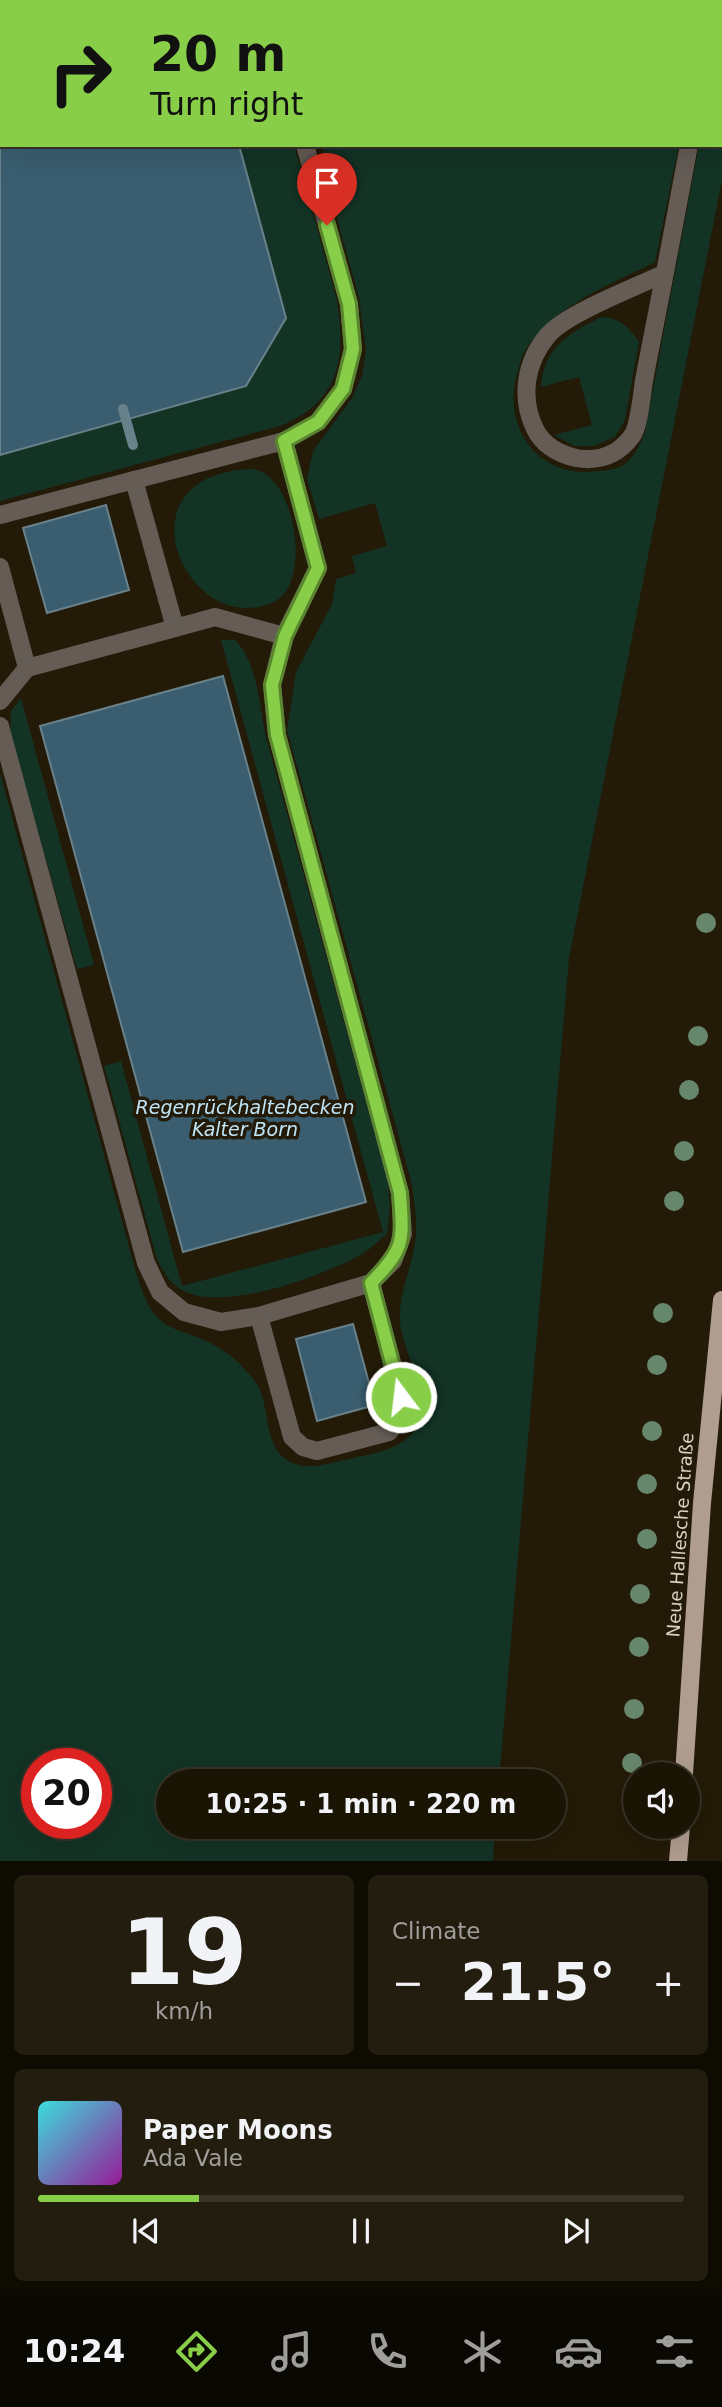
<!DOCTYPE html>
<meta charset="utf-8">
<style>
body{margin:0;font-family:"DejaVu Sans",sans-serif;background:#231d0f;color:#f1f3f6;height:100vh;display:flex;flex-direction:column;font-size:26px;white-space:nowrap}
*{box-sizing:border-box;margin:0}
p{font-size:23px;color:#9f9e9a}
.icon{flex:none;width:38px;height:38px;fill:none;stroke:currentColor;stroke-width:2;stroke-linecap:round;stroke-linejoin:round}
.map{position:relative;height:1861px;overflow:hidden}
.details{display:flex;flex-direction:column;gap:14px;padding:14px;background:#0e0b03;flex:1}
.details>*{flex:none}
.banner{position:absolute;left:0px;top:0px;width:723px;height:147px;box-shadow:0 7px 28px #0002,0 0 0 2px #383327;background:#89ce48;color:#111;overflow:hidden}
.fabs{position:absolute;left:623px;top:1762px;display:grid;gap:14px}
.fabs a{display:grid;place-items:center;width:77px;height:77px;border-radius:50%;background:#1a1405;box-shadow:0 7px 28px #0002,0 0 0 2px #383327;font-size:35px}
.speed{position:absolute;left:21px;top:1748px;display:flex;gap:14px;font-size:35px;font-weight:700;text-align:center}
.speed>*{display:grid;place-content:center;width:91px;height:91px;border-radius:50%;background:#1a1405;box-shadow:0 7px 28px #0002,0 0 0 2px #383327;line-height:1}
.speed .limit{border:10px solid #d22;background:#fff;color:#111}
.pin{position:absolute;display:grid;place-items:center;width:60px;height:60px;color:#fff;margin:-72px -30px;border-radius:50% 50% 50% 0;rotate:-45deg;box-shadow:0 0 7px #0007}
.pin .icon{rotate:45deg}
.me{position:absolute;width:77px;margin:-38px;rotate:345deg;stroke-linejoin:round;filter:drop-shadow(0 0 5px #0008)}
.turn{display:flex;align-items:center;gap:24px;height:147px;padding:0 35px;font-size:32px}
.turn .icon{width:91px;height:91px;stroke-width:2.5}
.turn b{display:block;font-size:49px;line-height:60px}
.big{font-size:52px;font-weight:600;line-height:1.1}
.details .tile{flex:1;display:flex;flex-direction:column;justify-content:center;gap:10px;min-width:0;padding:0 24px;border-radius:10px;background:#231d0f}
.details .dial{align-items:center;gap:0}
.dial b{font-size:91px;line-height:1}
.song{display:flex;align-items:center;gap:21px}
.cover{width:84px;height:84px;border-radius:10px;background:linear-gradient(135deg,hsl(180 70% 55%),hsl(300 70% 35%))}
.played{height:7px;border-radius:4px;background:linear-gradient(90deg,#89ce48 25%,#383327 25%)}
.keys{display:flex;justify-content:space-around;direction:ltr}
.heat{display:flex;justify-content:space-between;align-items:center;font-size:38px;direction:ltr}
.details .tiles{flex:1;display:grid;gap:14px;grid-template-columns:1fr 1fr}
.tile:last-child{grid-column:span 2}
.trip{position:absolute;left:156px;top:1769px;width:410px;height:70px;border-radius:35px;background:#1a1405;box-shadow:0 7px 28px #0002,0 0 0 2px #383327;font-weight:600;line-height:70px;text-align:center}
.tabs{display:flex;height:112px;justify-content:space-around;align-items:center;background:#0a0802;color:#9f9e9a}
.tabs .icon{width:49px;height:49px}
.tabs .current{color:#89ce48}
.tabs b{font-size:32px;color:#f1f3f6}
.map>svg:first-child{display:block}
</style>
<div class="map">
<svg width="722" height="1861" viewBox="0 0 722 1861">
<rect width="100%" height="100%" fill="#231a07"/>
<g fill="#133325" fill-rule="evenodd">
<path d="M0,0H254L255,2H2V145H294L337,300C346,359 340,402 280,426L0,501Z"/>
<path d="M274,0H645L639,2Z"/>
<path d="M722,25V180L569,958L499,1781L168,1782V1827H495L493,1861H0V773L135,1269C140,1285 145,1304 157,1317C169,1330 189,1333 204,1340C215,1345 230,1354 239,1363C245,1370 255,1379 259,1388C269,1408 265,1441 283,1457C300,1472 325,1465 344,1460C369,1454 404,1451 418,1425C432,1401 402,1349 400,1322C398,1292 414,1264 416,1234C417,1216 414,1198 411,1181L287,730L296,672L332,604L336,579L356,573L352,556L387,546L375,503L319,519L307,479L313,451L352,398L362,376L366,350L359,298L323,168V145H679L655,262C618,281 575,297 545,327C538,333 530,343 525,351C521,357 520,365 518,371C502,420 531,472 585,472C596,471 612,471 622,466C634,459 640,444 645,432L699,145H721ZM37,1764H96V1824H37Z"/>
<path d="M601,317C620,318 628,326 639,342L625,420L615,437L594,446H574L554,435L592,425L579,377L541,387C544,347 568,334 601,317Z"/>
<path d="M236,470C242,470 252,468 257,470C295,482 309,572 281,597C273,605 257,608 247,608C187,608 144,517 201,482C212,475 224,473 236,470Z"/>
<path d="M221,640H235C257,661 260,707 266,737L388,1182L390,1208L387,1234C378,1241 368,1252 357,1257C319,1277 219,1314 180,1289C169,1282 163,1271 157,1259L104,1066L121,1061L182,1286L383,1232Z"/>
<path d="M21,698L94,965L77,969L10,733L11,711Z"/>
</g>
<g fill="#3a5e70" stroke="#69818a" stroke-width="2">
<path d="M0,0H200L201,2H2V145H239L286,318L246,386L0,455Z"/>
<path d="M326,0H448L328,2Z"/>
<path d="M106,505L129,590L47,613L23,528Z"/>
<path d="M223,676L366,1202L183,1252L40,726Z"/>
<path d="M353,1324L375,1405L317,1421L296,1339Z"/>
</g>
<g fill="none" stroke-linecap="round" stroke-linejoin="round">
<path stroke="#69818a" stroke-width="10" d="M123,409L133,445"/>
<g stroke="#645c55" stroke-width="18">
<path d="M264,0L265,2"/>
<path d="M689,2L696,0"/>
<path d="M717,2V0"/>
<path d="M665,273C636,287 567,313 548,335C525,362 520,398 535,429C543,445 559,454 576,458C599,462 618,455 632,436C640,425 642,389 645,375C660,298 675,222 689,145"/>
<path d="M134,480L175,628L215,617L284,636"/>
<path d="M0,515L284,441L318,422L343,389L353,349L349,304L305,145"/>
<path d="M0,567L27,668L0,701"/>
<path d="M27,668L175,628"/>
<path d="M0,726L146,1263L160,1292L184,1312L221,1322L259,1316L371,1283L393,1261L403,1234L400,1193L277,735L272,685L284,636L318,568L284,441"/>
<path d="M259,1316L292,1437L303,1447L317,1451L389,1432L401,1417V1397L371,1283"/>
</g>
<g stroke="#af9d8f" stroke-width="18">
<path d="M684,1774L702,1503L722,1300"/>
<path d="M678,1861L681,1827"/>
</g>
</g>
<g fill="#67876d">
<circle cx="706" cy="923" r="10"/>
<circle cx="698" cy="1036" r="10"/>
<circle cx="689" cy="1090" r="10"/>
<circle cx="684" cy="1151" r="10"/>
<circle cx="674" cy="1201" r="10"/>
<circle cx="663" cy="1313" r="10"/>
<circle cx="657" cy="1365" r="10"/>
<circle cx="652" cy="1431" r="10"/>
<circle cx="647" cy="1484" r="10"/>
<circle cx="647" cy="1539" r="10"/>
<circle cx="640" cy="1594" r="10"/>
<circle cx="639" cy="1647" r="10"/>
<circle cx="634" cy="1709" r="10"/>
<circle cx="632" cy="1763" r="10"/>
</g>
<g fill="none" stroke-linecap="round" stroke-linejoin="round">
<defs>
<path id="route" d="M327,225L349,304L353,349L343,389L318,422L284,441L318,568L285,636L272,685L277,735L400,1193C403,1241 406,1247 371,1283L401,1397"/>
</defs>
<use href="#route" stroke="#59862f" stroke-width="18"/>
<use href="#route" stroke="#89ce48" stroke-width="12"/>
</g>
<g text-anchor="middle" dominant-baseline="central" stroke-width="7" stroke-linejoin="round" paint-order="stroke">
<g font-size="18" fill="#d8d2c6" stroke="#231a07">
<text transform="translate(680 1535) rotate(-86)">Neue Hallesche Straße</text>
</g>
<g font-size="19" font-style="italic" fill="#bfe5f9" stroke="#231a07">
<text x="245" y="1107">Regenrückhaltebecken<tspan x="245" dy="22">Kalter Born</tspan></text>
</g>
</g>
</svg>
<div class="fabs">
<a><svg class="icon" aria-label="sound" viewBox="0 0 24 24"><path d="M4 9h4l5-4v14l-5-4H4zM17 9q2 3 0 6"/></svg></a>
</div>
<div class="speed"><div class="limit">20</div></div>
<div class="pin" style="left:327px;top:225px;background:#d93025"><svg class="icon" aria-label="arrive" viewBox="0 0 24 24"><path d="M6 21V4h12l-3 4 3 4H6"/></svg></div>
<svg class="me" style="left:401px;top:1397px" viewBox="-20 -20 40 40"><circle r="17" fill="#89ce48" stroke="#fff" stroke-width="3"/><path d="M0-11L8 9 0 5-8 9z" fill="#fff"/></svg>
<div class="trip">10:25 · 1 min · 220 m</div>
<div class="banner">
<div class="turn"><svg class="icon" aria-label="right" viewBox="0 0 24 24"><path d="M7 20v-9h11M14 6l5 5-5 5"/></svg><div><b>20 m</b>Turn right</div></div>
</div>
</div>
<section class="details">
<div class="tiles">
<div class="tile dial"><b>19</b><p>km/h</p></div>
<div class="tile"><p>Climate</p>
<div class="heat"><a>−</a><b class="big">21.5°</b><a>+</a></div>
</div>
<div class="tile">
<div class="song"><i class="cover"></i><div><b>Paper Moons</b><p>Ada Vale</p></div></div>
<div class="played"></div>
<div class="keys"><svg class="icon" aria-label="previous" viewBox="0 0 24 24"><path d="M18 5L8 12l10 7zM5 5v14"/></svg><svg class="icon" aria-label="pause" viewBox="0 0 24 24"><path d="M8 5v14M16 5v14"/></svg><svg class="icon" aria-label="next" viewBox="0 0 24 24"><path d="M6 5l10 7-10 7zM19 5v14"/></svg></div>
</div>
</div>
</section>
<nav class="tabs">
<b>10:24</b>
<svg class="icon current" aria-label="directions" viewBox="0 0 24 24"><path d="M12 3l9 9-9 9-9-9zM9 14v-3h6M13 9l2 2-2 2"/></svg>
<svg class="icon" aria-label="music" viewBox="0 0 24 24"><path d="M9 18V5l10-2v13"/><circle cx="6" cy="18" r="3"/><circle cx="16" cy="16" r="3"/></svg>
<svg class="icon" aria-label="phone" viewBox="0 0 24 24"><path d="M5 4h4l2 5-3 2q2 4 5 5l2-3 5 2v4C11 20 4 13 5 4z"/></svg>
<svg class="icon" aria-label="climate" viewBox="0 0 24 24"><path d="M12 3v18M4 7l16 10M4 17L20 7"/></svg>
<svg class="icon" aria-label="car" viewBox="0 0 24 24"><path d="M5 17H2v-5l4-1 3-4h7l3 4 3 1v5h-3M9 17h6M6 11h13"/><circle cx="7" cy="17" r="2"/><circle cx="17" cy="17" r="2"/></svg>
<svg class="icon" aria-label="filters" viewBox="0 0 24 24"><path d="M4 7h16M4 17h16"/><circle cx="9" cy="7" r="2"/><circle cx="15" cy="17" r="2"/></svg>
</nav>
